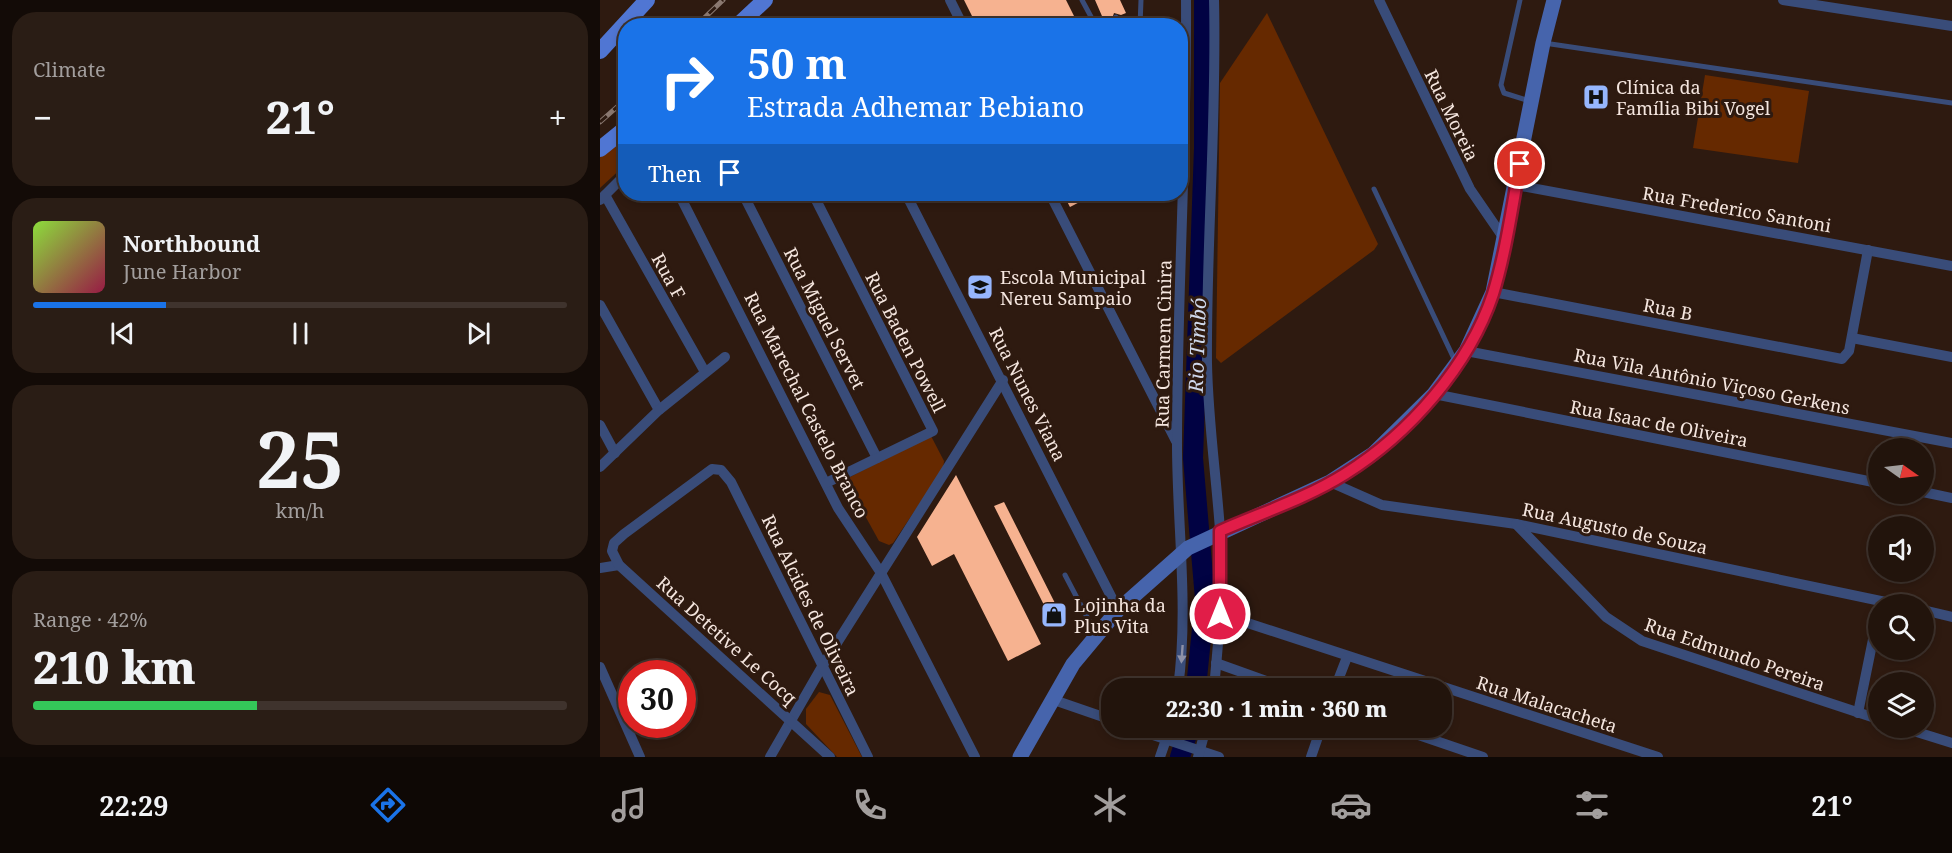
<!DOCTYPE html>
<meta charset="utf-8">
<style>
body{margin:0;font-family:"Noto Serif",serif;background:#2a1d15;color:#f1f3f6;height:100vh;display:flex;flex-direction:column;font-size:22px;white-space:nowrap}
*{box-sizing:border-box;margin:0}
p{font-size:20px;color:#a29e9d}
.icon{flex:none;width:33px;height:33px;fill:none;stroke:currentColor;stroke-width:2;stroke-linecap:round;stroke-linejoin:round}
.map{position:relative;flex:1;overflow:hidden}
.details{display:flex;flex-direction:column;gap:12px;padding:12px;background:#130b07;width:600px}
.details>*{flex:none}
.guide{position:absolute;left:18px;top:18px;width:570px;height:183px;border-radius:24px;box-shadow:0 3px 9px #0003,0 0 0 2px #3f332d;background:#1a73e8;color:#fff;overflow:hidden}
.needle{width:39px;rotate:104deg}
.tools{position:absolute;left:1268px;top:438px;display:grid;gap:12px}
.tools a{display:grid;place-items:center;width:66px;height:66px;border-radius:50%;background:#22140c;box-shadow:0 3px 9px #0003,0 0 0 2px #3f332d;font-size:30px}
.speed{position:absolute;left:18px;top:660px;display:flex;gap:12px;font-size:30px;font-weight:700;text-align:center}
.speed>*{display:grid;place-content:center;width:78px;height:78px;border-radius:50%;background:#22140c;box-shadow:0 3px 9px #0003,0 0 0 2px #3f332d;line-height:1}
.speed .limit{border:9px solid #d22;background:#fff;color:#111}
.pin{position:absolute;display:grid;place-items:center;width:51px;height:51px;color:#fff;margin:-26px;border:3px solid #fff;border-radius:50%;box-shadow:0 2px 6px #0007}
.me{position:absolute;width:66px;margin:-33px;rotate:0deg;stroke-linejoin:round;filter:drop-shadow(0 0 4px #0008)}
.turn{display:flex;align-items:center;gap:21px;height:126px;padding:0 30px;font-size:27px}
.turn .icon{width:78px;height:78px;stroke-width:2.5}
.turn b{display:block;font-size:42px;line-height:51px}
.then{display:flex;align-items:center;height:57px;padding:0 30px;background:#0003;gap:12px;font-size:22px}
.big{font-size:45px;font-weight:800;line-height:1.1}
.details .tile{flex:1;display:flex;flex-direction:column;justify-content:center;gap:9px;min-width:0;padding:0 21px;border-radius:24px;background:#2a1d15}
.details .dial{align-items:center;gap:0}
.dial b{font-size:78px;line-height:1}
.song{display:flex;align-items:center;gap:18px}
.cover{width:72px;height:72px;border-radius:9px;background:linear-gradient(135deg,hsl(90 70% 55%),hsl(340 70% 35%))}
.played{height:6px;border-radius:3px;background:linear-gradient(90deg,#1a73e8 25%,#3f332d 25%)}
.keys{display:flex;justify-content:space-around;direction:ltr}
.heat{display:flex;justify-content:space-between;align-items:center;font-size:33px;direction:ltr}
.charge{height:9px;border-radius:4px;background:linear-gradient(90deg,#34c759 42%,#3f332d 0)}
.trip{position:absolute;left:501px;top:678px;width:351px;height:60px;border-radius:24px;background:#22140c;box-shadow:0 3px 9px #0003,0 0 0 2px #3f332d;font-weight:800;line-height:60px;text-align:center}
.tabs{display:flex;height:96px;justify-content:space-around;align-items:center;background:#0e0805;color:#a29e9d}
.tabs .icon{width:42px;height:42px}
.tabs .current{color:#1a73e8}
.tabs b{font-size:27px;color:#f1f3f6}
main{display:flex;flex:1;min-height:0}
.map>svg:first-child{display:block}
</style>
<main>
<section class="details">
<div class="tile"><p>Climate</p>
<div class="heat"><a>−</a><b class="big">21°</b><a>+</a></div>
</div>
<div class="tile">
<div class="song"><i class="cover"></i><div><b>Northbound</b><p>June Harbor</p></div></div>
<div class="played"></div>
<div class="keys"><svg class="icon" aria-label="previous" viewBox="0 0 24 24"><path d="M18 5L8 12l10 7zM5 5v14"/></svg><svg class="icon" aria-label="pause" viewBox="0 0 24 24"><path d="M8 5v14M16 5v14"/></svg><svg class="icon" aria-label="next" viewBox="0 0 24 24"><path d="M6 5l10 7-10 7zM19 5v14"/></svg></div>
</div>
<div class="tile dial"><b>25</b><p>km/h</p></div>
<div class="tile"><p>Range · 42%</p><b class="big">210 km</b><div class="charge"></div></div>
</section>
<div class="map">
<svg width="1352" height="757" viewBox="0 0 1352 757">
<rect width="100%" height="100%" fill="#2e1a10"/>
<g fill="#662900">
<path d="M667,13L778,244L774,250L621,363L616,358L620,83Z"/>
<path d="M1105,75L1209,91L1198,163L1093,148Z"/>
<path d="M25,135V165L0,188V157Z"/>
<path d="M331,436L344,461L343,469L293,543L289,545L279,541L247,483L248,478Z"/>
<path d="M219,692L230,695L262,757H237L206,724V709Z"/>
</g>
<g fill="none" stroke-linecap="round" stroke-linejoin="round">
<g stroke="#010243" stroke-width="20">
<path d="M596,688L605,599L593,458L604,148V0"/>
<path d="M580,757L589,728"/>
</g>
</g>
<g fill="#f6b290">
<path d="M364,0H466L479,26H377Z"/>
<path d="M495,0H520L526,13L521,15L514,13L512,19L505,23Z"/>
<path d="M463,194H495L470,207Z"/>
<path d="M356,475L441,644L408,661L354,554L332,566L317,537Z"/>
<path d="M404,502L464,621L452,627L443,610L446,609L394,506Z"/>
</g>
<g fill="none" stroke-linecap="round" stroke-linejoin="round">
<g stroke="#394c79" stroke-width="5">
<path d="M482,0L496,26"/>
<path d="M920,0L901,85L904,93L930,101"/>
<path d="M516,17L520,26"/>
<path d="M540,26L541,0"/>
<path d="M944,43L1352,103"/>
<path d="M774,189L856,363"/>
<path d="M465,575L495,632"/>
</g>
<g stroke="#394c79" stroke-width="10">
<path d="M350,0L363,26"/>
<path d="M779,0L870,189L905,240"/>
<path d="M1183,0L1352,26"/>
<path d="M916,185L1352,266"/>
<path d="M79,194L238,508L281,573L375,757"/>
<path d="M143,194L277,458"/>
<path d="M213,194L333,431L226,483"/>
<path d="M306,194L518,610"/>
<path d="M450,194L576,441"/>
<path d="M5,195L105,372"/>
<path d="M0,200L26,174"/>
<path d="M893,292L1242,359L1249,351L1268,250"/>
<path d="M0,305L59,410"/>
<path d="M1252,338L1352,357"/>
<path d="M866,351L1352,443"/>
<path d="M834,394L1278,483"/>
<path d="M0,425L15,453"/>
<path d="M0,467L59,410L125,357"/>
<path d="M730,482L782,505L916,524L1295,604"/>
<path d="M1323,492L1352,498"/>
<path d="M916,524L1006,617L1042,641L1278,719"/>
<path d="M0,568L19,565"/>
<path d="M1323,610L1352,617"/>
<path d="M620,614L1058,757"/>
<path d="M616,663L686,688"/>
<path d="M0,667L40,757"/>
<path d="M578,688C589,607 577,526 577,444C577,296 587,148 586,0"/>
<path d="M614,688C619,636 624,583 620,530C616,474 608,419 607,363C606,242 617,121 614,0"/>
<path d="M735,688L747,657"/>
<path d="M451,699L512,720"/>
<path d="M1258,713L1278,615"/>
<path d="M532,728L619,757"/>
<path d="M798,728L883,757"/>
<path d="M1304,728L1352,743"/>
<path d="M170,757L223,665L403,380"/>
<path d="M230,757L19,565L12,551L14,543L24,534L112,469L121,470L131,482L268,757"/>
<path d="M560,757L570,728"/>
<path d="M598,757L606,728"/>
<path d="M711,757L721,728"/>
</g>
<path stroke="#4664ac" stroke-width="15" d="M420,757L473,664L518,610L588,548L730,482L773,454L834,394L866,351L893,292L943,43L954,0"/>
<g stroke="#5076d3" stroke-width="16">
<path d="M137,26L165,0"/>
<path d="M0,51L47,0"/>
<path d="M0,149L26,128"/>
</g>
<defs>
<g id="rail">
<path d="M96,26L123,0"/>
<path d="M0,122L26,99"/>
</g>
</defs>
<use href="#rail" stroke="#8a7870" stroke-width="5"/>
<use href="#rail" stroke="#2e1a10" stroke-width="3" stroke-dasharray="9" stroke-linecap="butt"/>
</g>
<defs><path id="oneway-solid" d="M-6-.8H1V-3.2L6.5 0L1 3.2V.8H-6Z" transform="scale(1.5)"/></defs>
<use fill="#8e91a7" href="#oneway-solid" transform="translate(582 654) rotate(94)"/>
<g fill="none" stroke-linecap="round" stroke-linejoin="round">
<defs>
<path id="route" d="M620,614V531C661,513 707,498 745,474C809,434 869,366 893,294C906,252 912,207 920,164"/>
</defs>
<use href="#route" stroke="#92132f" stroke-width="15"/>
<use href="#route" stroke="#e11d48" stroke-width="10"/>
</g>
<defs>
<symbol id="hospital-square" viewBox="-11 -11 22 22"><rect x="-9" y="-9" width="18" height="18" rx="4" fill="#96b6fd" stroke="#2e1a10"/><path d="M-5-5h3v3.5h4V-5h3V5h-3V1.5h-4V5h-3Z" fill="#111"/></symbol>
<symbol id="school-square" viewBox="-11 -11 22 22"><rect x="-9" y="-9" width="18" height="18" rx="4" fill="#96b6fd" stroke="#2e1a10"/><path d="M0-5L7-2L0 1L-7-2ZM-4 1L0 2.5L4 1V4Q0 6-4 4Z" fill="#111"/></symbol>
<symbol id="shop-square" viewBox="-11 -11 22 22"><rect x="-9" y="-9" width="18" height="18" rx="4" fill="#96b6fd" stroke="#2e1a10"/><path d="M-5-2.5h2.3a2.7 3.5 0 0 1 5.4 0H5L5.5 6h-11ZM-1.5-2.5h3a1.5 2.3 0 0 0-3 0Z" fill="#111"/></symbol>
</defs>
<g fill-rule="evenodd">
<use href="#hospital-square" x="981" y="82" width="30" height="30"/>
<use href="#school-square" x="365" y="272" width="30" height="30"/>
<use href="#shop-square" x="439" y="600" width="30" height="30"/>
</g>
<g text-anchor="middle" dominant-baseline="central" stroke-width="6" stroke-linejoin="round" paint-order="stroke">
<g font-size="18" fill="#f5e6df" stroke="#2e1a10" text-anchor="start">
<text x="1016" y="87">Clínica da<tspan x="1016" dy="21">Família Bibi Vogel</tspan></text>
<text x="400" y="277">Escola Municipal<tspan x="400" dy="21">Nereu Sampaio</tspan></text>
<text x="474" y="605">Lojinha da<tspan x="474" dy="21">Plus Vita</tspan></text>
</g>
<g font-size="18" fill="#f5e6df" stroke="#2e1a10">
<text transform="translate(852 115) rotate(64)">Rua Moreia</text>
<text transform="translate(1137 209) rotate(10)">Rua Frederico Santoni</text>
<text transform="translate(69 276) rotate(61)">Rua F</text>
<text transform="translate(1068 309) rotate(11)">Rua B</text>
<text transform="translate(225 318) rotate(63)">Rua Miguel Servet</text>
<text transform="translate(306 342) rotate(63)">Rua Baden Powell</text>
<text transform="translate(563 344) rotate(-89)">Rua Carmem Cinira</text>
<text transform="translate(1112 381) rotate(11)">Rua Vila Antônio Viçoso Gerkens</text>
<text transform="translate(428 394) rotate(63)">Rua Nunes Viana</text>
<text transform="translate(207 405) rotate(63)">Rua Marechal Castelo Branco</text>
<text transform="translate(1059 423) rotate(11)">Rua Isaac de Oliveira</text>
<text transform="translate(1015 528) rotate(12)">Rua Augusto de Souza</text>
<text transform="translate(211 605) rotate(64)">Rua Alcides de Oliveira</text>
<text transform="translate(127 640) rotate(42)">Rua Detetive Le Cocq</text>
<text transform="translate(1135 654) rotate(19)">Rua Edmundo Pereira</text>
<text transform="translate(947 704) rotate(18)">Rua Malacacheta</text>
</g>
<g font-size="20" font-style="italic" fill="#cfd8ec" stroke="#2e1a10">
<text transform="translate(597 345) rotate(-88)">Rio Timbó</text>
</g>
</g>
</svg>
<div class="tools">
<a><svg class="needle" viewBox="-14 -14 28 28"><path d="M0-13l5 13h-10z" fill="#e53935"/><path d="M0 13l5-13h-10z" fill="#a29e9d"/></svg></a>
<a><svg class="icon" aria-label="sound" viewBox="0 0 24 24"><path d="M4 9h4l5-4v14l-5-4H4zM17 9q2 3 0 6"/></svg></a>
<a><svg class="icon" aria-label="search" viewBox="0 0 24 24"><circle cx="10" cy="10" r="6"/><path d="M15 15l6 6"/></svg></a>
<a><svg class="icon" aria-label="layers" viewBox="0 0 24 24"><path d="M12 4l9 5-9 5-9-5zM3 14l9 5 9-5"/></svg></a>
</div>
<div class="speed"><div class="limit">30</div></div>
<div class="pin" style="left:920px;top:164px;background:#d93025"><svg class="icon" aria-label="arrive" viewBox="0 0 24 24"><path d="M6 21V4h12l-3 4 3 4H6"/></svg></div>
<svg class="me" style="left:620px;top:614px" viewBox="-20 -20 40 40"><circle r="17" fill="#e11d48" stroke="#fff" stroke-width="3"/><path d="M0-11L8 9 0 5-8 9z" fill="#fff"/></svg>
<div class="trip">22:30 · 1 min · 360 m</div>
<div class="guide">
<div class="turn"><svg class="icon" aria-label="right" viewBox="0 0 24 24"><path d="M7 20v-9h11M14 6l5 5-5 5"/></svg><div><b>50 m</b>Estrada Adhemar Bebiano</div></div>
<div class="then">Then<svg class="icon" aria-label="arrive" viewBox="0 0 24 24"><path d="M6 21V4h12l-3 4 3 4H6"/></svg></div>
</div>
</div>
</main>
<nav class="tabs">
<b>22:29</b>
<svg class="icon current" aria-label="directions" viewBox="0 0 24 24"><path d="M12 3l9 9-9 9-9-9zM9 14v-3h6M13 9l2 2-2 2"/></svg>
<svg class="icon" aria-label="music" viewBox="0 0 24 24"><path d="M9 18V5l10-2v13"/><circle cx="6" cy="18" r="3"/><circle cx="16" cy="16" r="3"/></svg>
<svg class="icon" aria-label="phone" viewBox="0 0 24 24"><path d="M5 4h4l2 5-3 2q2 4 5 5l2-3 5 2v4C11 20 4 13 5 4z"/></svg>
<svg class="icon" aria-label="climate" viewBox="0 0 24 24"><path d="M12 3v18M4 7l16 10M4 17L20 7"/></svg>
<svg class="icon" aria-label="car" viewBox="0 0 24 24"><path d="M5 17H2v-5l4-1 3-4h7l3 4 3 1v5h-3M9 17h6M6 11h13"/><circle cx="7" cy="17" r="2"/><circle cx="17" cy="17" r="2"/></svg>
<svg class="icon" aria-label="filters" viewBox="0 0 24 24"><path d="M4 7h16M4 17h16"/><circle cx="9" cy="7" r="2"/><circle cx="15" cy="17" r="2"/></svg>
<b>21°</b>
</nav>
